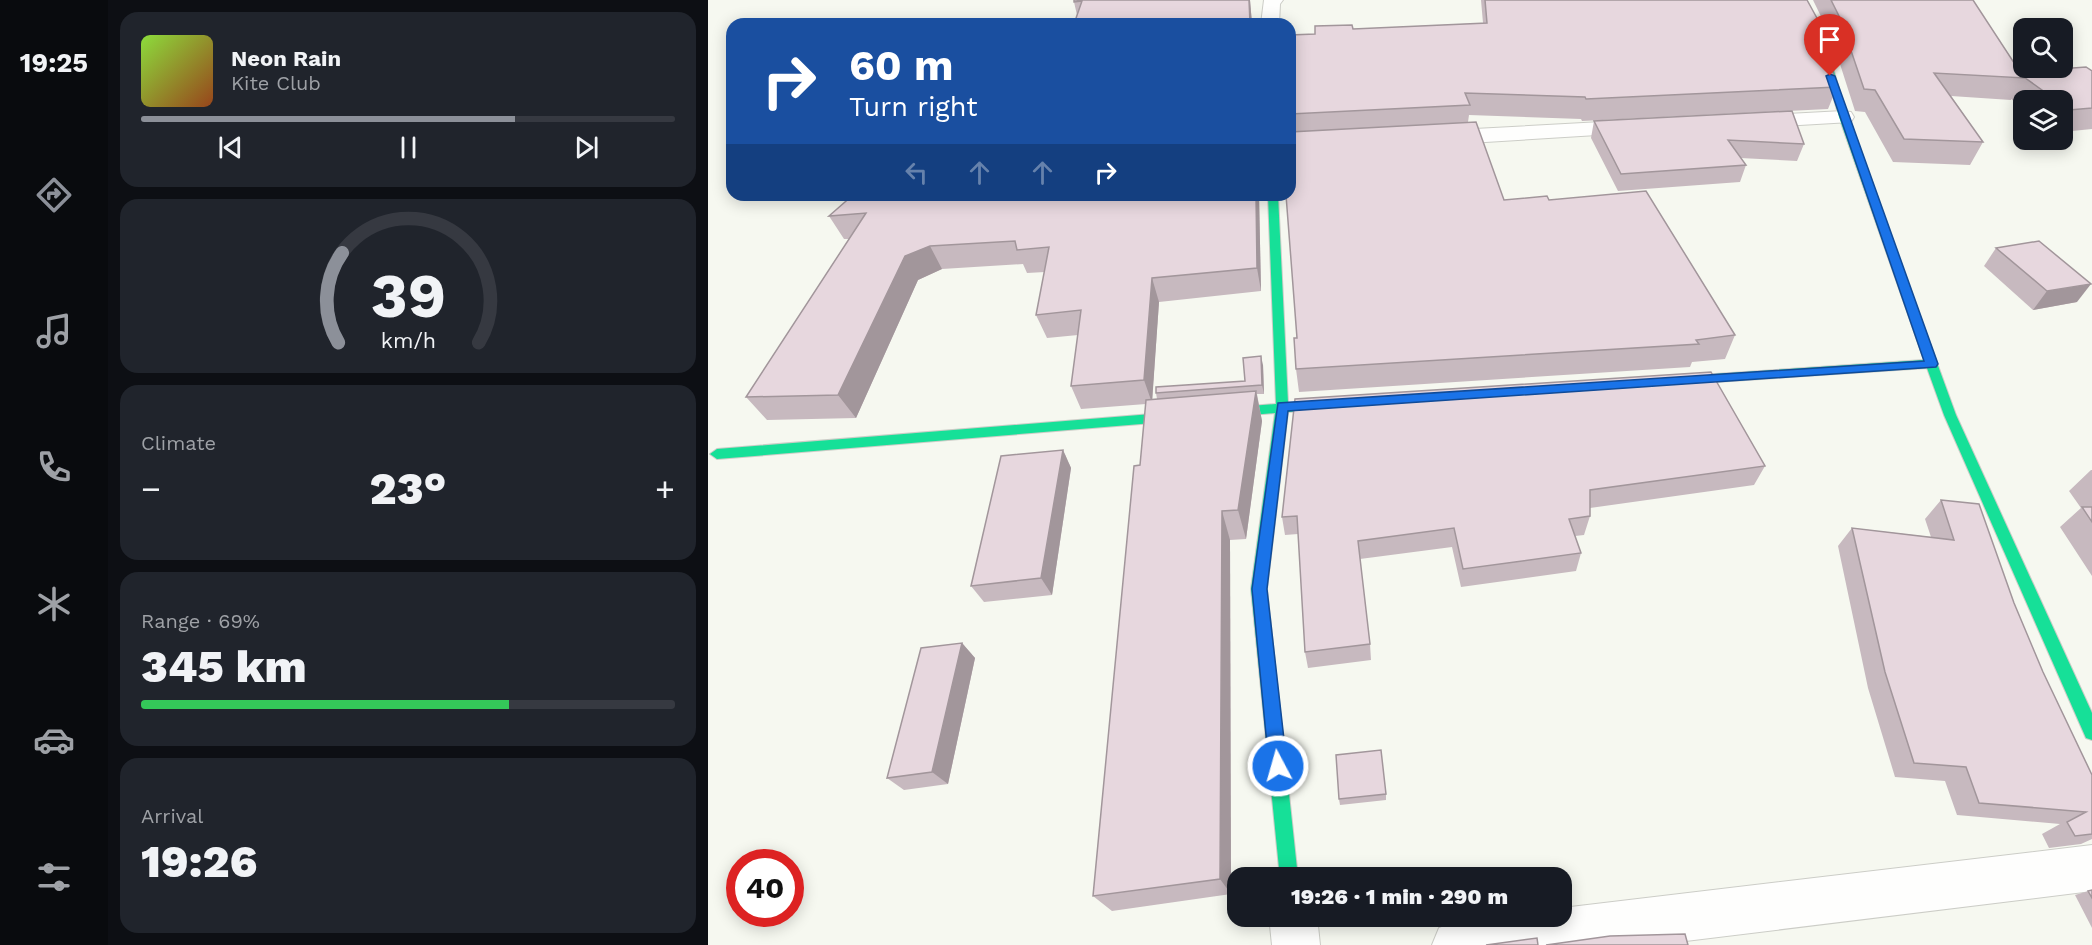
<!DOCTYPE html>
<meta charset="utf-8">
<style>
body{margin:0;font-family:"Work Sans",sans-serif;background:#20242c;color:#f1f3f6;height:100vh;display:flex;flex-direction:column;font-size:22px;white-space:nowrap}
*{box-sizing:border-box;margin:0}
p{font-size:20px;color:#9ea1a6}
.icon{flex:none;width:33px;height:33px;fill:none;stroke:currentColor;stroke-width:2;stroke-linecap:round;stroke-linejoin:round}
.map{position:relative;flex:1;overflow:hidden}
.side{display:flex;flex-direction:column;gap:12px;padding:12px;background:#0d0f14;width:600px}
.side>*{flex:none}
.hud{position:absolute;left:18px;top:18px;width:570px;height:183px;border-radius:18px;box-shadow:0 3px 15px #0003;background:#1a4fa0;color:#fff;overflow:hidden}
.tools{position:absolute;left:1305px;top:18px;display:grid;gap:12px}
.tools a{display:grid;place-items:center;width:60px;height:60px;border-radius:12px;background:#171b24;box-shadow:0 3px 15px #0003;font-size:30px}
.speed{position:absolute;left:18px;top:849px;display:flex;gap:12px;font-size:30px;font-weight:700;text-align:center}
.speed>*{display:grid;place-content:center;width:78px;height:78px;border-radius:50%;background:#171b24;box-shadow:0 3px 15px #0003;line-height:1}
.speed .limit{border:9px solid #d22;background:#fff;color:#111}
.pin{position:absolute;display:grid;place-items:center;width:51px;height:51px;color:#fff;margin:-62px -26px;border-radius:50% 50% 50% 0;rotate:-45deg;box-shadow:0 0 6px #0007}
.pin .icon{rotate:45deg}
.me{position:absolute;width:66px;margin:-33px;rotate:354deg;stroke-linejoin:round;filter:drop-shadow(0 0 4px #0008)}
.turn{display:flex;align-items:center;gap:21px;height:126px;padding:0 24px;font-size:27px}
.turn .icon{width:78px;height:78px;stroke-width:2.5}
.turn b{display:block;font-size:42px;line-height:51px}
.lanes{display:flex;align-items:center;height:57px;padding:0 24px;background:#0003;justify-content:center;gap:30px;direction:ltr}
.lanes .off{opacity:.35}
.big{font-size:45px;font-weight:800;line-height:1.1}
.side .card{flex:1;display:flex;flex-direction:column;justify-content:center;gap:9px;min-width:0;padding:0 21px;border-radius:18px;background:#20242c}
.side .dial{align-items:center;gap:0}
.dial svg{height:156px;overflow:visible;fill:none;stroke:#363941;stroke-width:7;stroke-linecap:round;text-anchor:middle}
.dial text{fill:#f1f3f6;stroke:none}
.song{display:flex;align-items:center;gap:18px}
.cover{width:72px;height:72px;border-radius:9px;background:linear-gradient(135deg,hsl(90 70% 55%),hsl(20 70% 35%))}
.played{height:6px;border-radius:3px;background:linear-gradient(90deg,#8c9099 70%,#363941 70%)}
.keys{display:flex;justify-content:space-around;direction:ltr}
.heat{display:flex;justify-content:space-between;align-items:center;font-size:33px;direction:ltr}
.charge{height:9px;border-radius:4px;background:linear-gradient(90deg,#34c759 69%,#363941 0)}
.trip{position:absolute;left:519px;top:867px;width:345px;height:60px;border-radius:18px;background:#171b24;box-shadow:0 3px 15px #0003;font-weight:800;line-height:60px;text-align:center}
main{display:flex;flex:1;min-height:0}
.tab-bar{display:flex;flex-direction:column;width:108px;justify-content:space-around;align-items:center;background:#090b0e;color:#9ea1a6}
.tab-bar .icon{width:42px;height:42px}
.tab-bar .current{color:#8c9099}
.tab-bar b{font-size:27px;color:#f1f3f6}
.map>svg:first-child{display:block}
</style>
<main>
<nav class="tab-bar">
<b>19:25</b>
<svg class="icon current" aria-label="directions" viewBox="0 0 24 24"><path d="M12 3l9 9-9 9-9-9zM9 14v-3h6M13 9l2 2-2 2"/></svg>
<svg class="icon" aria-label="music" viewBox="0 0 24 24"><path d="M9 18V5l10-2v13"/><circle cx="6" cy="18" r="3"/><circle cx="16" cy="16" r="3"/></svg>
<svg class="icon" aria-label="phone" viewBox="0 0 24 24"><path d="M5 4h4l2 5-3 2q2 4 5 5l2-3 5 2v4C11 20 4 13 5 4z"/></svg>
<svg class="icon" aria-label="climate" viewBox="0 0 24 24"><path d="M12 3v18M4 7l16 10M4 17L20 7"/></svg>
<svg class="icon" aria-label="car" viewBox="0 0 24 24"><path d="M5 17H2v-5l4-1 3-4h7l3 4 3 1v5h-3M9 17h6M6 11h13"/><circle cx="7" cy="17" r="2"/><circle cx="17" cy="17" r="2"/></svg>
<svg class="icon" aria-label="filters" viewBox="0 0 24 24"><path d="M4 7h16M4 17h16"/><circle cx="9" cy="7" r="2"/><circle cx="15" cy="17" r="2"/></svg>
</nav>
<section class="side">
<div class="card">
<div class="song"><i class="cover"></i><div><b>Neon Rain</b><p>Kite Club</p></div></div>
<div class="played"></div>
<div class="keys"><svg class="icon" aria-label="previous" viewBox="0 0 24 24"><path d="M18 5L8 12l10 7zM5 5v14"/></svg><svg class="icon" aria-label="pause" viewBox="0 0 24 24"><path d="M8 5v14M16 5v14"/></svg><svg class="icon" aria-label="next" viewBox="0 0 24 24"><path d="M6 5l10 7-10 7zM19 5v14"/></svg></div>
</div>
<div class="card dial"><svg viewBox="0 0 100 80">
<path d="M14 69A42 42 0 1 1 86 69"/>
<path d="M14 69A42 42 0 0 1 16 23" stroke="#8c9099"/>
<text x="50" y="56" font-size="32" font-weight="700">39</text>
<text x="50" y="72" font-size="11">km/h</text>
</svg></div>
<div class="card"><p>Climate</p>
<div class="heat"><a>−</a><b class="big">23°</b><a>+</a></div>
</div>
<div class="card"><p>Range · 69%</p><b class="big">345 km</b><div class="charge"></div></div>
<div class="card"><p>Arrival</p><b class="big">19:26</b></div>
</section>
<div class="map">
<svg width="1384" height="945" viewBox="0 0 1384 945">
<rect width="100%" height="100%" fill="#f6f8f0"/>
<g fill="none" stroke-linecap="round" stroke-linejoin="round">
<defs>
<g id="street">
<path d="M556,0H575L572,4L571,24H553Z"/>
<path d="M1135,111L1143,112L1146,117L1143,122L1041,128L1033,127L1030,122L1033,117L1041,116Z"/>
<path d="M930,120L938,122L941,127L938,132L729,145L721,143L718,138L721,133L729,131Z"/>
<path d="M1384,845V891L945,945H724L731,928C769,912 813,916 854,916V908Z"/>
<path d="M561,916H609L612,945H564Z"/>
</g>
<g id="fast">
<path d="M1089,0H1097L1117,40L1139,117L1248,415L1384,713V740L1378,738L1236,415L1219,368L962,385L956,381L962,377L1216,360L1131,117L1109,40Z"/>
<path d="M560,195H570L580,403L632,398L638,403L632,408L580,412L559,589L590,878H572L543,589L567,413L9,459L2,454L9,449L568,404Z"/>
</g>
</defs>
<use href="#street" stroke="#cccdc7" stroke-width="2"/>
<use href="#fast" stroke="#cccdc7" stroke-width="2"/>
<use href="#street" fill="#fefefd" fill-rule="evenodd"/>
<use href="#fast" fill="#16e098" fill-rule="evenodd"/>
</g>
<g fill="#c7b9bf">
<path d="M366,0H542L544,24H366L369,15L366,2Z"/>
<path d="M773,0H1099L1129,87L1120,109L874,121L873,119L761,115L760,122L796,200H841L1027,335L1017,359L984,362L982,367L591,392L588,369L589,338L582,195V35L607,34L645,29L775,23Z"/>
<path d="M1105,0H1265L1312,72L1384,71V129L1354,132V100H1316V108L1303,99V100L1243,96L1275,142L1262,165L1185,162L1157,112L1147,111L1124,39Z"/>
<path d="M886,121L1096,144L1089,161L1032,158L1038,165L1032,182L910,191L883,138Z"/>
<path d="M145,195H551L553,291L451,302L444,400L449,399L448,393L537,381L555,365L556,394H549L554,421L538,539L522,540L523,894L404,911L385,896L432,465L438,404L373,409L363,386L370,335L339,338L328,315L337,272L319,273L315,264L234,269L210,280L148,418L59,420L38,397L141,239H136L121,216Z"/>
<path d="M1288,248L1369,302L1325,310L1276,266Z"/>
<path d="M355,450L363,468L344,595L276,602L263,586Z"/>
<path d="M1057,466L1046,485L882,508V516L876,535L867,536L873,553L868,571L753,587L744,547L652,559L662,644L663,660L600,668L597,652L590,534L577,535L574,517Z"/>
<path d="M1383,470H1384V576L1352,527L1373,508L1361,491Z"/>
<path d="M1233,500L1306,603L1335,672L1384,775V839L1373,844L1341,848L1334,834L1352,824L1249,815L1237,781L1187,777L1160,688L1130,546L1144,528L1223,537L1217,519Z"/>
<path d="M254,643L267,658L240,784L196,790L179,778Z"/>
<path d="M678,794V800L632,805L631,799Z"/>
<path d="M1384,890V928L1367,895Z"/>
</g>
<g fill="#a2969b">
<path d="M541,0H542L544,24H542Z"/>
<path d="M548,195H551L553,291L549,268Z"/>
<path d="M222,246L234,269L210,280L148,418L130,395L197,256Z"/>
<path d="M444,278L451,302L444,403L436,380Z"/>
<path d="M1383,284L1369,302L1325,310L1339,291Z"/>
<path d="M553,356L555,365L556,394L554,385Z"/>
<path d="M548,391L554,421L538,539L530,510Z"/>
<path d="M355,450L363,468L344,595L333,578Z"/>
<path d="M514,511L522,540L523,894L512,879Z"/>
<path d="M254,643L267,658L240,784L224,772Z"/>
</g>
<g fill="#e7d7de" stroke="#a2969b" stroke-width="1.5">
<path d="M366,0H541L542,23L528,24H366L374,1L366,2Z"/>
<path d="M777,0H1099L1110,20L1129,87L878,99L877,97L757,93L762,105L582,114V35L607,34V26L644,25L645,29L779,23Z"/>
<path d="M1123,0H1265L1312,72L1378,67L1384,71V108L1361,110L1354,105V100H1348L1313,75L1316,78L1226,73L1275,142L1196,139L1167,90L1156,89L1132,18Z"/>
<path d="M1084,111L1096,144L1020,140L1038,165L913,174L886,121Z"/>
<path d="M768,122L796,200L839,196L841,200L938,191L1027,335L988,340L991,344L588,369L586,338H589L578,195H582V132Z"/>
<path d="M145,195H548L549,268L444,278L436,380L363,386L373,310L328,315L341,247L309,250L307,241L222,246L197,256L130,395L38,397L158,213L121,216Z"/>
<path d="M1331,241L1383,284L1339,291L1288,248Z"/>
<path d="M553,356L554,385L448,393V387L537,381L535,358Z"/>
<path d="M1003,372L1057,466L882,490V516L861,519L873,553L755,569L746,528L650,541L662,644L597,652L589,516L574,517L587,399Z"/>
<path d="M548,391L530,510L514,511L512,879L385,896L426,466L432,465L438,400Z"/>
<path d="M355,450L333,578L263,586L293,456Z"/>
<path d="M1233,500L1271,504L1306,603L1335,672L1384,775V834L1367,836L1359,822L1378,812L1271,803L1258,767L1206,763L1177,672L1144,528L1246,540Z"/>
<path d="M1374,507H1384V522Z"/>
<path d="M254,643L224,772L179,778L213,648Z"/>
<path d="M673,750L678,794L631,799L628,755Z"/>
<path d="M1384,890V898L1380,891Z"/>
<path d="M977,934L980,945H838L902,936Z"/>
<path d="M829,938L830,945H778Z"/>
</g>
<path fill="#1a73e8" stroke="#114b97" stroke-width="1.5" d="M1122,74L1127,76L1230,364L1228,367L580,411L559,589L579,766L576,773L570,775L564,773L561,766L544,589L570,403L1216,361L1118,76Z"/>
</svg>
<div class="tools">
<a><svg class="icon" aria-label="search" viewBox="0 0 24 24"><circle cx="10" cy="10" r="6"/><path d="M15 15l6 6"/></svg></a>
<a><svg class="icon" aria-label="layers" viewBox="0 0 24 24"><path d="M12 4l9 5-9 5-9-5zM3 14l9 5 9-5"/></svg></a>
</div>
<div class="speed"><div class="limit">40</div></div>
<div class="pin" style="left:1122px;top:76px;background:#d93025"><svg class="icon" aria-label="arrive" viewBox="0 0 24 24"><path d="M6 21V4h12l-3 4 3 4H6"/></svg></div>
<svg class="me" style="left:570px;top:766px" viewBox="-20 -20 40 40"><circle r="17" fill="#1a73e8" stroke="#fff" stroke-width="3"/><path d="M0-11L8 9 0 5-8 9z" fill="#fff"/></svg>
<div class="trip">19:26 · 1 min · 290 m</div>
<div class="hud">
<div class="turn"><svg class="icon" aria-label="right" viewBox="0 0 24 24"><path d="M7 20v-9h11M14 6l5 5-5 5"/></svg><div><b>60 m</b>Turn right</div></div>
<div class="lanes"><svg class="icon off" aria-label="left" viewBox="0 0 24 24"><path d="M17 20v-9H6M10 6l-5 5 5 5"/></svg><svg class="icon off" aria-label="ahead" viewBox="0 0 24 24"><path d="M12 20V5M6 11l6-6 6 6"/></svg><svg class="icon off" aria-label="ahead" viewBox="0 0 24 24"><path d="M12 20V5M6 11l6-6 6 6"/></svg><svg class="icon" aria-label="right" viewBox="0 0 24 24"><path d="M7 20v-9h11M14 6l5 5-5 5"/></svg></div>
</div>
</div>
</main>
